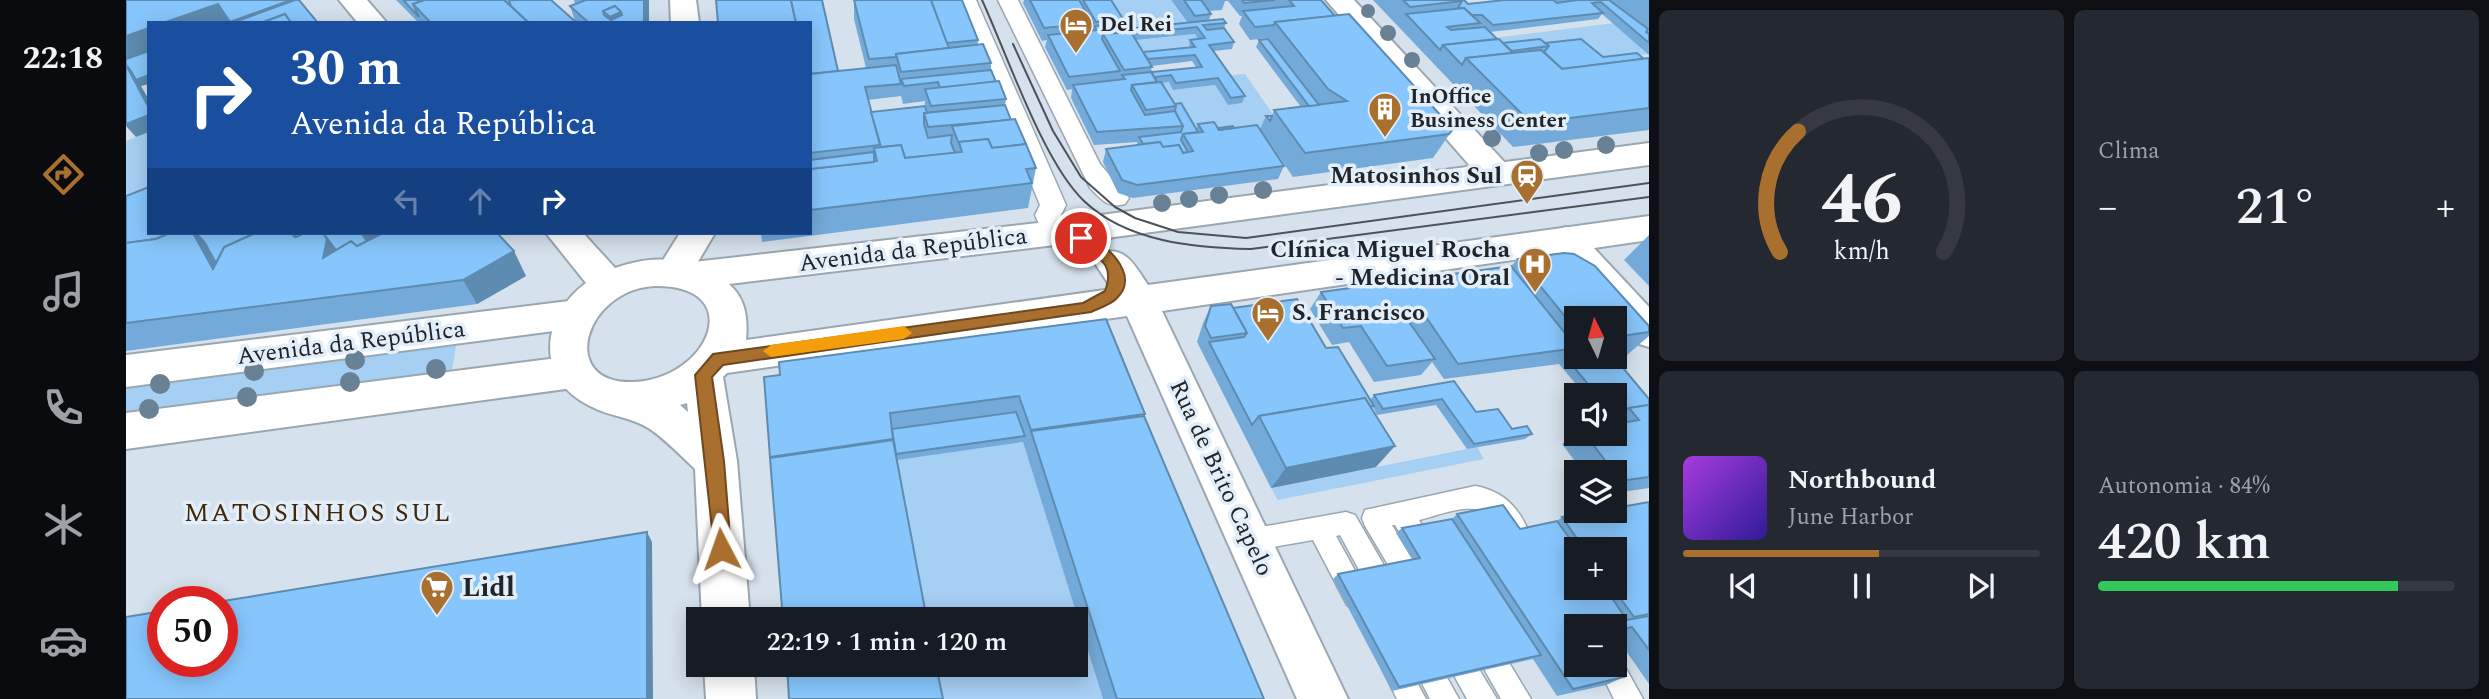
<!DOCTYPE html>
<html lang="pt">
<meta charset="utf-8">
<style>
body{margin:0;font-family:Spectral,serif;background:#242831;color:#f1f3f6;height:100vh;display:flex;flex-direction:column;font-size:26px;white-space:nowrap}
*{box-sizing:border-box;margin:0}
p{font-size:23px;color:#9ea1a6}
.icon{flex:none;width:38px;height:38px;fill:none;stroke:currentColor;stroke-width:2;stroke-linecap:round;stroke-linejoin:round}
.map{position:relative;flex:1;overflow:hidden}
.details{display:flex;flex-direction:column;gap:10px;padding:10px;background:#0d0f14;width:840px}
.details>*{flex:none}
.banner{position:absolute;left:21px;top:21px;width:665px;height:214px;border-radius:0px;box-shadow:0 4px 18px #0003;background:#1a4fa0;color:#fff;overflow:hidden}
.needle{width:46px;rotate:355deg}
.tools{position:absolute;left:1438px;top:306px;display:grid;gap:14px}
.tools a{display:grid;place-items:center;width:63px;height:63px;border-radius:0px;background:#171b24;box-shadow:0 4px 18px #0003;font-size:35px}
.speed{position:absolute;left:21px;top:586px;display:flex;gap:14px;font-size:35px;font-weight:700;text-align:center}
.speed>*{display:grid;place-content:center;width:91px;height:91px;border-radius:50%;background:#171b24;box-shadow:0 4px 18px #0003;line-height:1}
.speed .limit{border:10px solid #d22;background:#fff;color:#111}
.pin{position:absolute;display:grid;place-items:center;width:60px;height:60px;color:#fff;margin:-30px;border:4px solid #fff;border-radius:50%;box-shadow:0 2px 7px #0007}
.me{position:absolute;width:77px;margin:-38px;rotate:356deg;stroke-linejoin:round;filter:drop-shadow(0 0 5px #0008)}
.turn{display:flex;align-items:center;gap:24px;height:147px;padding:0 28px;font-size:32px}
.turn .icon{width:91px;height:91px;stroke-width:2.5}
.turn b{display:block;font-size:49px;line-height:60px}
.lanes{display:flex;align-items:center;height:66px;padding:0 28px;background:#0003;justify-content:center;gap:35px;direction:ltr}
.lanes .off{opacity:.35}
.big{font-size:52px;font-weight:600;line-height:1.1}
.details .tile{flex:1;display:flex;flex-direction:column;justify-content:center;gap:10px;min-width:0;padding:0 24px;border-radius:10px;background:#242831}
.details .dial{align-items:center;gap:0}
.dial svg{height:182px;overflow:visible;fill:none;stroke:#363941;stroke-width:7;stroke-linecap:round;text-anchor:middle}
.dial text{fill:#f1f3f6;stroke:none}
.song{display:flex;align-items:center;gap:21px}
.cover{width:84px;height:84px;border-radius:10px;background:linear-gradient(135deg,hsl(280 70% 55%),hsl(250 70% 35%))}
.played{height:7px;border-radius:4px;background:linear-gradient(90deg,#a96f2e 55%,#363941 55%)}
.keys{display:flex;justify-content:space-around;direction:ltr}
.heat{display:flex;justify-content:space-between;align-items:center;font-size:38px;direction:ltr}
.charge{height:10px;border-radius:5px;background:linear-gradient(90deg,#34c759 84%,#363941 0)}
.details .tiles{flex:1;display:grid;gap:10px;grid-template-columns:repeat(2,1fr)}
.trip{position:absolute;left:560px;top:607px;width:402px;height:70px;border-radius:0px;background:#171b24;box-shadow:0 4px 18px #0003;font-weight:600;line-height:70px;text-align:center}
main{display:flex;flex:1;min-height:0}
.tabs{display:flex;flex-direction:column;width:126px;justify-content:space-around;align-items:center;background:#090b0e;color:#9ea1a6}
.tabs .icon{width:49px;height:49px}
.tabs .current{color:#a96f2e}
.tabs b{font-size:32px;color:#f1f3f6}
.map>svg:first-child{display:block}
</style>
<main>
<nav class="tabs">
<b>22:18</b>
<svg class="icon current" aria-label="directions" viewBox="0 0 24 24"><path d="M12 3l9 9-9 9-9-9zM9 14v-3h6M13 9l2 2-2 2"/></svg>
<svg class="icon" aria-label="music" viewBox="0 0 24 24"><path d="M9 18V5l10-2v13"/><circle cx="6" cy="18" r="3"/><circle cx="16" cy="16" r="3"/></svg>
<svg class="icon" aria-label="phone" viewBox="0 0 24 24"><path d="M5 4h4l2 5-3 2q2 4 5 5l2-3 5 2v4C11 20 4 13 5 4z"/></svg>
<svg class="icon" aria-label="climate" viewBox="0 0 24 24"><path d="M12 3v18M4 7l16 10M4 17L20 7"/></svg>
<svg class="icon" aria-label="car" viewBox="0 0 24 24"><path d="M5 17H2v-5l4-1 3-4h7l3 4 3 1v5h-3M9 17h6M6 11h13"/><circle cx="7" cy="17" r="2"/><circle cx="17" cy="17" r="2"/></svg>
</nav>
<div class="map">
<svg width="1523" height="699" viewBox="0 0 1523 699">
<rect width="100%" height="100%" fill="#d5e1ec"/>
<g fill="#a6cff4">
<path d="M977,0H1045L1065,29L998,36Z"/>
<path d="M1488,23L1522,54L1467,61L1367,56L1351,40Z"/>
<path d="M1069,34L1076,45L1013,59L1002,41Z"/>
<path d="M1119,74L1156,127L1068,137L1027,84L1043,82L1048,90L1089,85L1102,104L1098,76Z"/>
<path d="M23,132V196L0,205V141Z"/>
<path d="M332,335L326,370L0,414V379Z"/>
<path d="M897,442L977,699H811L805,665H950V620L796,619L767,460Z"/>
<path d="M1351,447L1358,459L1152,500L1145,488Z"/>
</g>
<g fill="none" stroke-linecap="round" stroke-linejoin="round">
<defs>
<g id="service">
<path d="M1349,486C1374,490 1391,505 1401,528L1398,536L1389,539C1377,535 1374,526 1366,517C1349,499 1314,515 1293,520L1310,550L1307,558L1298,562L1289,558L1269,525H1266L1302,586L1298,595L1289,598L1280,595L1239,526L1236,518L1239,510Z"/>
<path d="M1220,512L1229,515L1267,581L1271,590L1267,599L1258,602L1249,599L1214,535L1210,536L1243,596L1239,605L1230,608L1221,605L1187,540L1124,551L1115,548L1112,540L1115,532L1124,529Z"/>
<path d="M1356,629L1365,633L1405,699H1375L1343,642L1347,633Z"/>
<path d="M1327,637L1336,641L1371,699H1341L1314,650L1318,641Z"/>
<path d="M1296,645L1305,649L1333,699H1304L1283,658L1287,649Z"/>
<path d="M1267,651L1276,655L1300,699H1271L1254,664L1258,655Z"/>
<path d="M1489,654L1493,656L1517,699H1488L1471,665H1489Z"/>
</g>
<g id="pedestrian">
<path d="M830,0H850L940,205L935,215L942,233L938,240L929,243L920,240L909,215L914,205Z"/>
<path d="M872,0H892L974,164L1003,198L999,204C982,209 975,199 964,188Z"/>
</g>
<g id="minor">
<path d="M544,0H570L573,23H545Z"/>
<path d="M1200,0H1228L1382,166L1386,174L1382,182L1370,185L1358,182Z"/>
<path d="M1440,227L1452,231L1523,307V347L1510,343L1428,249L1423,240L1428,231Z"/>
<path d="M554,233H589L560,282L547,286L534,282L529,273Z"/>
</g>
<g id="tertiary">
<path d="M451,300L464,304L470,314L464,324L451,328L0,387V355Z"/>
<path d="M447,356L461,361L467,372L461,383L447,388L0,449V413Z"/>
</g>
<g id="secondary">
<path d="M213,0H241L261,23H232Z"/>
<path d="M1523,143V165L929,245L603,284C620,299 622,319 620,340L986,289L968,262L973,253C1000,245 1008,265 1022,285L1523,216V240L1036,311L1222,699H1171L1001,316L601,373L597,377L611,461L624,620H576L569,469C555,456 540,440 524,429C504,416 484,417 464,406C408,379 415,316 460,283L420,233H457L489,268C512,260 535,256 559,263L929,221ZM529,286C622,285 584,379 507,382C430,384 459,289 529,286ZM561,403L562,412L554,405Z"/>
<path d="M578,665H628L630,699H580Z"/>
</g>
</defs>
<use href="#service" stroke="#9aa6b0" stroke-width="3"/>
<use href="#pedestrian" stroke="#9aa6b0" stroke-width="3"/>
<use href="#minor" stroke="#9aa6b0" stroke-width="4"/>
<use href="#tertiary" stroke="#9aa6b0" stroke-width="4"/>
<use href="#secondary" stroke="#9aa6b0" stroke-width="4"/>
<use href="#service" fill="#fff" fill-rule="evenodd"/>
<use href="#pedestrian" fill="#fff" fill-rule="evenodd"/>
<use href="#minor" fill="#fff" fill-rule="evenodd"/>
<use href="#tertiary" fill="#fff" fill-rule="evenodd"/>
<use href="#secondary" fill="#fff" fill-rule="evenodd"/>
<g stroke="#4c5258" stroke-width="2">
<path d="M856,0C881,54 917,162 958,201C1001,242 1069,248 1125,249L1523,197"/>
<path d="M887,44L927,131L955,177L989,207L1009,218L1052,232L1120,238L1523,183"/>
</g>
</g>
<g fill="#698195">
<circle cx="1242" cy="11" r="7"/>
<circle cx="1262" cy="33" r="8"/>
<circle cx="1286" cy="60" r="8"/>
<circle cx="1366" cy="138" r="9"/>
<circle cx="1480" cy="145" r="9"/>
<circle cx="1438" cy="150" r="9"/>
<circle cx="1413" cy="153" r="9"/>
<circle cx="1137" cy="190" r="9"/>
<circle cx="1093" cy="195" r="9"/>
<circle cx="1063" cy="199" r="9"/>
<circle cx="1036" cy="203" r="9"/>
<circle cx="229" cy="360" r="10"/>
<circle cx="310" cy="369" r="10"/>
<circle cx="128" cy="371" r="10"/>
<circle cx="224" cy="382" r="10"/>
<circle cx="34" cy="384" r="10"/>
<circle cx="121" cy="397" r="10"/>
<circle cx="23" cy="409" r="10"/>
</g>
<g fill="#74aad9" fill-rule="evenodd">
<path d="M270,0H425L449,21L444,6L449,4L448,0H523V23H293Z"/>
<path d="M590,0H700H696L712,71L740,68L728,19V0L852,40V45L865,63V70L870,82L880,99L879,105L885,120L910,168L902,208L636,242L635,233H684V23ZM775,96L777,104L799,101V106L745,112L742,100Z"/>
<path d="M898,0H985L997,19L996,22L1000,29L1061,22L1045,0H1195L1209,16L1327,129L1307,158L1167,177L1134,129L1140,116H1146L1148,110L1175,107L1130,47L1133,40L1142,39L1143,38L1124,40L1113,24L1116,16H1114L1102,1H1099L1096,10L1082,11L1085,14L1083,20L1100,23L1098,28L1108,42L1106,49L1088,51L1119,96L1116,103L1102,105L1089,85L1047,90L1043,82L1036,83L1049,104L1070,130L1072,124L1092,128H1108L1158,166L1152,179L1007,198L992,193L977,162L980,149L1011,145V142L968,145L945,98L946,89L941,90L919,47L921,40L916,41L897,3ZM1069,34L1072,39L1064,40L1063,47L1017,52L1010,40ZM1066,61L1070,67L1026,72L1025,71L1026,66Z"/>
<path d="M1247,0H1338L1342,4L1379,0H1523V55L1476,14L1472,19L1364,32L1377,43H1419L1477,57L1523,58V130L1387,147Z"/>
<path d="M0,196L23,233H371L400,276L351,304L0,351Z"/>
<path d="M1523,235V286L1498,260Z"/>
<path d="M1392,259L1523,326V336L1501,355L1489,357V318H1451V357L1523,399V488L1489,493V472H1457L1436,444L1451,432V434H1489V396H1460L1433,364L1318,379L1306,362L1295,375L1248,382L1223,342L1206,345L1184,309L1195,292L1385,266Z"/>
<path d="M1085,306L1107,308L1200,348L1244,400L1248,395L1328,381L1350,412L1386,429L1406,434L1399,439L1341,449L1310,405L1251,415L1247,407L1246,409L1250,467L1145,488L1071,342L1077,323Z"/>
<path d="M980,319L1019,414L1018,416L1138,699H977L897,442L771,460L657,620L638,377Z"/>
<path d="M1523,502V684L1489,635V626H1451L1498,677L1480,685L1431,696L1407,659L1266,691L1207,579L1212,574L1286,559L1270,533L1276,528L1326,519L1331,514L1394,529L1431,521L1436,517ZM1451,550H1489V588H1451Z"/>
</g>
<g fill="#5e8bb0">
<path d="M165,0H173L164,23H105L104,22Z"/>
<path d="M495,0L498,23H485L484,17Z"/>
<path d="M509,0H523V23H518Z"/>
<path d="M92,4L104,23H37Z"/>
<path d="M23,28V84L15,86L23,100V108L0,65V36Z"/>
<path d="M23,115V132L10,137L0,126V124Z"/>
<path d="M67,233L201,239L220,264L87,269Z"/>
<path d="M236,233H252L261,246L249,252Z"/>
<path d="M388,251L400,276L351,304L337,280Z"/>
<path d="M1269,446L1250,467L1145,488L1160,468Z"/>
<path d="M521,532L526,542L527,699H521Z"/>
</g>
<g fill="#87c6fc" stroke="#5e8bb0" stroke-width="2" fill-rule="evenodd">
<path d="M0,0H165L104,22L92,4L37,23H23V28L0,36Z"/>
<path d="M169,0H173L192,23H165L159,14L135,23H106Z"/>
<path d="M281,0H299L287,4L293,17L278,1Z"/>
<path d="M299,0H378L403,23H305L287,4Z"/>
<path d="M383,0H425L451,23H403L385,6Z"/>
<path d="M460,0H518V23H463L444,6ZM489,6L495,12L496,15L485,20L478,15L477,11Z"/>
<path d="M590,0H665L670,23H592Z"/>
<path d="M665,0H696L712,71L684,74V23H670Z"/>
<path d="M728,0H805L823,48L770,54V57L743,59Z"/>
<path d="M805,0H836L852,40L821,43Z"/>
<path d="M904,0H953L967,23L918,28Z"/>
<path d="M957,0H985L997,19L970,22Z"/>
<path d="M1058,0H1075L1085,14L1069,16Z"/>
<path d="M1116,0H1149L1118,3Z"/>
<path d="M1163,0H1195L1209,16L1149,22L1148,25L1129,27L1117,11L1168,6Z"/>
<path d="M1277,0H1335L1336,1L1284,7Z"/>
<path d="M1335,0H1338L1342,4L1379,0H1427L1431,3L1451,0H1483L1522,29L1520,32L1523,34V43L1475,2L1466,3L1477,13L1367,25L1356,15H1346L1338,8H1332L1336,1Z"/>
<path d="M489,6L495,12L484,17L477,11Z"/>
<path d="M1338,8L1354,23L1321,27L1325,30L1359,27L1371,39L1317,45L1314,50L1280,14Z"/>
<path d="M159,14L165,23H135Z"/>
<path d="M1223,14L1327,129L1323,134L1179,153L1148,110L1221,101L1202,89L1149,22Z"/>
<path d="M1097,19L1100,23L1077,25L1081,30L1098,28L1108,42L1083,45L1119,96L1105,98L1092,78L1050,83L1045,75L1029,77L1031,82L1025,71L1026,72L1076,67L1069,55L1022,59L1017,52L1069,47L1064,40L1079,38L1071,27L1006,34L1005,32H1001L996,24V22L1000,29Z"/>
<path d="M996,24L1001,32L977,34L976,39L994,71L943,77L922,35L970,30L969,26Z"/>
<path d="M1005,32L1026,67L998,70L977,34Z"/>
<path d="M1142,39L1193,105L1183,106L1133,40Z"/>
<path d="M1373,39L1387,53L1340,58L1336,65L1317,45Z"/>
<path d="M1414,39L1423,46L1386,51L1377,43Z"/>
<path d="M1455,39L1477,57L1511,53L1518,59L1436,69L1418,52L1423,46L1419,43Z"/>
<path d="M857,44L865,63L775,72L770,54Z"/>
<path d="M1415,50L1436,69L1523,58V108L1405,123L1340,58Z"/>
<path d="M23,51V75L10,80L5,71L0,65V59Z"/>
<path d="M0,65L23,108V115L0,124Z"/>
<path d="M770,65L775,84L739,87L754,145L684,153V74Z"/>
<path d="M865,70L870,82L814,88L812,82L778,86L775,79Z"/>
<path d="M1025,72L1031,82L1006,85L1005,90L1019,115L1049,111L1057,126L971,132L947,85L999,79L996,75Z"/>
<path d="M873,81L880,99L805,106L799,89Z"/>
<path d="M1035,82L1050,106L1020,110L1006,85Z"/>
<path d="M1055,103L1072,132L1057,134L1055,140L1062,152L1057,153L1053,145L1037,147L1034,142L1017,144L1013,137L1055,132L1057,126L1049,111L1050,106L1049,104Z"/>
<path d="M879,105L885,120L802,127L798,113Z"/>
<path d="M799,106L801,113H798V124L802,138L826,135L825,143L829,153L779,158L775,145L755,147L745,112Z"/>
<path d="M1140,116H1146L1144,121Z"/>
<path d="M889,119L900,144L866,148L862,139L833,142V144L826,126Z"/>
<path d="M1088,122L1093,130L1131,125L1158,166L1011,185L996,180L980,149L1034,142L1037,147L1053,145L1057,153L1067,151L1057,134L1077,132L1072,124Z"/>
<path d="M1107,126L1108,128L1093,130L1092,128Z"/>
<path d="M862,139L866,148L900,144L910,168L900,169L906,183L684,210V169L751,161L748,148L775,145L779,158L836,152L833,142Z"/>
<path d="M748,152V162L684,169V160Z"/>
<path d="M23,187V233H44L30,239L0,243V196Z"/>
<path d="M44,233H67L87,269L98,247L129,233H165L169,237L178,233H197L201,239L197,258L225,241L231,246L257,233H371L388,251L337,280L0,323V243L30,239Z"/>
<path d="M70,233H129L98,247L90,263L79,243Z"/>
<path d="M166,233H178L170,237Z"/>
<path d="M197,233H235L241,241L231,246L225,241L210,250Z"/>
<path d="M1438,253L1448,254L1469,266L1523,326V332L1489,337V318H1451V331L1392,259Z"/>
<path d="M1385,266L1451,348L1332,364L1300,317L1281,319L1309,359L1261,366L1235,326L1217,328L1195,292Z"/>
<path d="M1171,299L1200,348L1212,347L1248,406H1244L1239,398L1133,416L1126,425L1083,342L1118,337L1121,333L1107,308Z"/>
<path d="M1105,304L1121,333L1085,338L1079,326L1085,306Z"/>
<path d="M980,319L1019,414L905,430L893,396L764,413L767,439L644,457L638,377L654,375L653,362Z"/>
<path d="M1451,356L1488,357L1523,399V405L1503,408L1491,418L1489,416V396H1472L1440,358Z"/>
<path d="M1328,381L1350,412L1372,409L1386,429L1401,426L1406,434L1348,444L1316,399L1257,409L1248,395Z"/>
<path d="M1239,398L1269,446L1160,468L1133,416Z"/>
<path d="M1523,405V477L1494,481L1489,475V472H1488L1459,434H1489V424L1513,420L1503,408Z"/>
<path d="M890,412L899,436L770,454L766,429Z"/>
<path d="M1018,416L1138,699H991L905,431Z"/>
<path d="M767,440L801,620H657L644,458Z"/>
<path d="M1523,502V614L1508,617L1487,588H1489V550H1459L1436,517L1471,511H1489V508Z"/>
<path d="M1377,505L1394,529L1431,521L1452,550L1451,588H1479L1501,620L1523,616V650L1506,627L1489,630V626H1451V665H1489L1498,677L1447,689L1331,514Z"/>
<path d="M1326,519L1415,655L1273,687L1212,574L1294,558L1276,528Z"/>
<path d="M521,532V699H0V617L37,611V662H96V602H91Z"/>
<path d="M661,665H810L817,699H663Z"/>
</g>
<path fill="#a96f2e" stroke="#6e481e" stroke-width="2" d="M955,233C977,240 1017,275 990,299C984,305 973,308 965,312L597,365L586,377L598,461L605,549L602,556L595,558L589,556L569,375L587,354L957,303L979,291C992,257 962,257 948,238Z"/>
<path fill="#f59e0b" d="M778,326L786,333L778,339L645,357L637,351L645,345Z"/>
<defs>
<symbol id="hotel-pin" viewBox="-11 -11 22 30"><path d="M0 17L-7.5 6A9.5 9.5 0 1 1 7.5 6Z" fill="#a96f2e" stroke="#e2eef9"/><path d="M-6-4.5h1.5V1H6V5H4.5V3h-9V5H-6ZM-4 0a1.8 1.8 0 1 1 3.6 0ZM.5 0V-2.5h3Q6-2.5 6 0Z" fill="#fff"/></symbol>
<symbol id="building-pin" viewBox="-11 -11 22 30"><path d="M0 17L-7.5 6A9.5 9.5 0 1 1 7.5 6Z" fill="#a96f2e" stroke="#e2eef9"/><path d="M-4-6H4V6H1V3H-1V6H-4ZM-2.5-4.3h1.7v1.8h-1.7ZM.8-4.3h1.7v1.8H.8ZM-2.5-1h1.7V.8h-1.7ZM.8-1h1.7V.8H.8Z" fill="#fff"/></symbol>
<symbol id="station-pin" viewBox="-11 -11 22 30"><path d="M0 17L-7.5 6A9.5 9.5 0 1 1 7.5 6Z" fill="#a96f2e" stroke="#e2eef9"/><path d="M-3-6H3Q5-6 5-4V2Q5 4 3 4L4.5 6H3L1.5 4h-3L-3 6H-4.5L-3 4Q-5 4-5 2V-4Q-5-6-3-6ZM-3.5-4v3h7v-3ZM-3.5 1v1.5H-2V1ZM2 1v1.5H3.5V1Z" fill="#fff"/></symbol>
<symbol id="hospital-pin" viewBox="-11 -11 22 30"><path d="M0 17L-7.5 6A9.5 9.5 0 1 1 7.5 6Z" fill="#a96f2e" stroke="#e2eef9"/><path d="M-5-5h3v3.5h4V-5h3V5h-3V1.5h-4V5h-3Z" fill="#fff"/></symbol>
<symbol id="supermarket-pin" viewBox="-11 -11 22 30"><path d="M0 17L-7.5 6A9.5 9.5 0 1 1 7.5 6Z" fill="#a96f2e" stroke="#e2eef9"/><path d="M-6-5.5h2.5l.6 2H6L4.5 2H-2.5L-4.4-4H-6ZM-1.5 3.2a1.3 1.3 0 1 0 .1 0ZM3 3.2a1.3 1.3 0 1 0 .1 0Z" fill="#fff"/></symbol>
</defs>
<g fill-rule="evenodd">
<use href="#hotel-pin" x="931" y="6" width="38" height="52"/>
<use href="#building-pin" x="1240" y="90" width="38" height="52"/>
<use href="#station-pin" x="1382" y="157" width="38" height="52"/>
<use href="#hospital-pin" x="1390" y="245" width="38" height="52"/>
<use href="#hotel-pin" x="1123" y="294" width="38" height="52"/>
<use href="#supermarket-pin" x="292" y="568" width="38" height="52"/>
</g>
<g text-anchor="middle" dominant-baseline="central" stroke-width="7" stroke-linejoin="round" paint-order="stroke">
<g font-size="21" font-weight="bold" fill="#212529" stroke="#e2eef9" text-anchor="start">
<text x="974" y="25">Del Rei</text>
<text x="1284" y="97">InOffice<tspan x="1284" dy="24">Business Center</tspan></text>
</g>
<g font-size="24" font-weight="bold" fill="#212529" stroke="#e2eef9" text-anchor="end">
<text x="1376" y="176">Matosinhos Sul</text>
<text x="1384" y="250">Clínica Miguel Rocha<tspan x="1384" dy="28">- Medicina Oral</tspan></text>
<text x="1166" y="313" text-anchor="start">S. Francisco</text>
</g>
<g font-size="24" fill="#212529" stroke="#e2eef9">
<text transform="translate(787 250) rotate(-7)">Avenida da República</text>
<text transform="translate(225 343) rotate(-7)">Avenida da República</text>
<text transform="translate(1095 478) rotate(65)">Rua de Brito Capelo</text>
</g>
<g font-size="26" letter-spacing="2" fill="#422707" stroke="#e2eef9">
<text x="192" y="513">MATOSINHOS SUL</text>
</g>
<g font-size="28" font-weight="bold" fill="#212529" stroke="#e2eef9" text-anchor="start">
<text x="336" y="587">Lidl</text>
</g>
</g>
</svg>
<div class="tools">
<a><svg class="needle" viewBox="-14 -14 28 28"><path d="M0-13l5 13h-10z" fill="#e53935"/><path d="M0 13l5-13h-10z" fill="#9ea1a6"/></svg></a>
<a><svg class="icon" aria-label="sound" viewBox="0 0 24 24"><path d="M4 9h4l5-4v14l-5-4H4zM17 9q2 3 0 6"/></svg></a>
<a><svg class="icon" aria-label="layers" viewBox="0 0 24 24"><path d="M12 4l9 5-9 5-9-5zM3 14l9 5 9-5"/></svg></a>
<a>+</a>
<a>−</a>
</div>
<div class="speed"><div class="limit">50</div></div>
<div class="pin" style="left:955px;top:238px;background:#d93025"><svg class="icon" aria-label="arrive" viewBox="0 0 24 24"><path d="M6 21V4h12l-3 4 3 4H6"/></svg></div>
<svg class="me" style="left:595px;top:549px" viewBox="-20 -20 40 40"><path d="M0-17L14 15 0 8-14 15z" fill="#a96f2e" stroke="#fff" stroke-width="4"/></svg>
<div class="trip">22:19 · 1 min · 120 m</div>
<div class="banner">
<div class="turn"><svg class="icon" aria-label="right" viewBox="0 0 24 24"><path d="M7 20v-9h11M14 6l5 5-5 5"/></svg><div><b>30 m</b>Avenida da República</div></div>
<div class="lanes"><svg class="icon off" aria-label="left" viewBox="0 0 24 24"><path d="M17 20v-9H6M10 6l-5 5 5 5"/></svg><svg class="icon off" aria-label="ahead" viewBox="0 0 24 24"><path d="M12 20V5M6 11l6-6 6 6"/></svg><svg class="icon" aria-label="right" viewBox="0 0 24 24"><path d="M7 20v-9h11M14 6l5 5-5 5"/></svg></div>
</div>
</div>
<section class="details">
<div class="tiles">
<div class="tile dial"><svg viewBox="0 0 100 80">
<path d="M14 69A42 42 0 1 1 86 69"/>
<path d="M14 69A42 42 0 0 1 22 16" stroke="#a96f2e"/>
<text x="50" y="56" font-size="32" font-weight="700">46</text>
<text x="50" y="72" font-size="11">km/h</text>
</svg></div>
<div class="tile"><p>Clima</p>
<div class="heat"><a>−</a><b class="big">21°</b><a>+</a></div>
</div>
<div class="tile">
<div class="song"><i class="cover"></i><div><b>Northbound</b><p>June Harbor</p></div></div>
<div class="played"></div>
<div class="keys"><svg class="icon" aria-label="previous" viewBox="0 0 24 24"><path d="M18 5L8 12l10 7zM5 5v14"/></svg><svg class="icon" aria-label="pause" viewBox="0 0 24 24"><path d="M8 5v14M16 5v14"/></svg><svg class="icon" aria-label="next" viewBox="0 0 24 24"><path d="M6 5l10 7-10 7zM19 5v14"/></svg></div>
</div>
<div class="tile"><p>Autonomia · 84%</p><b class="big">420 km</b><div class="charge"></div></div>
</div>
</section>
</main>
